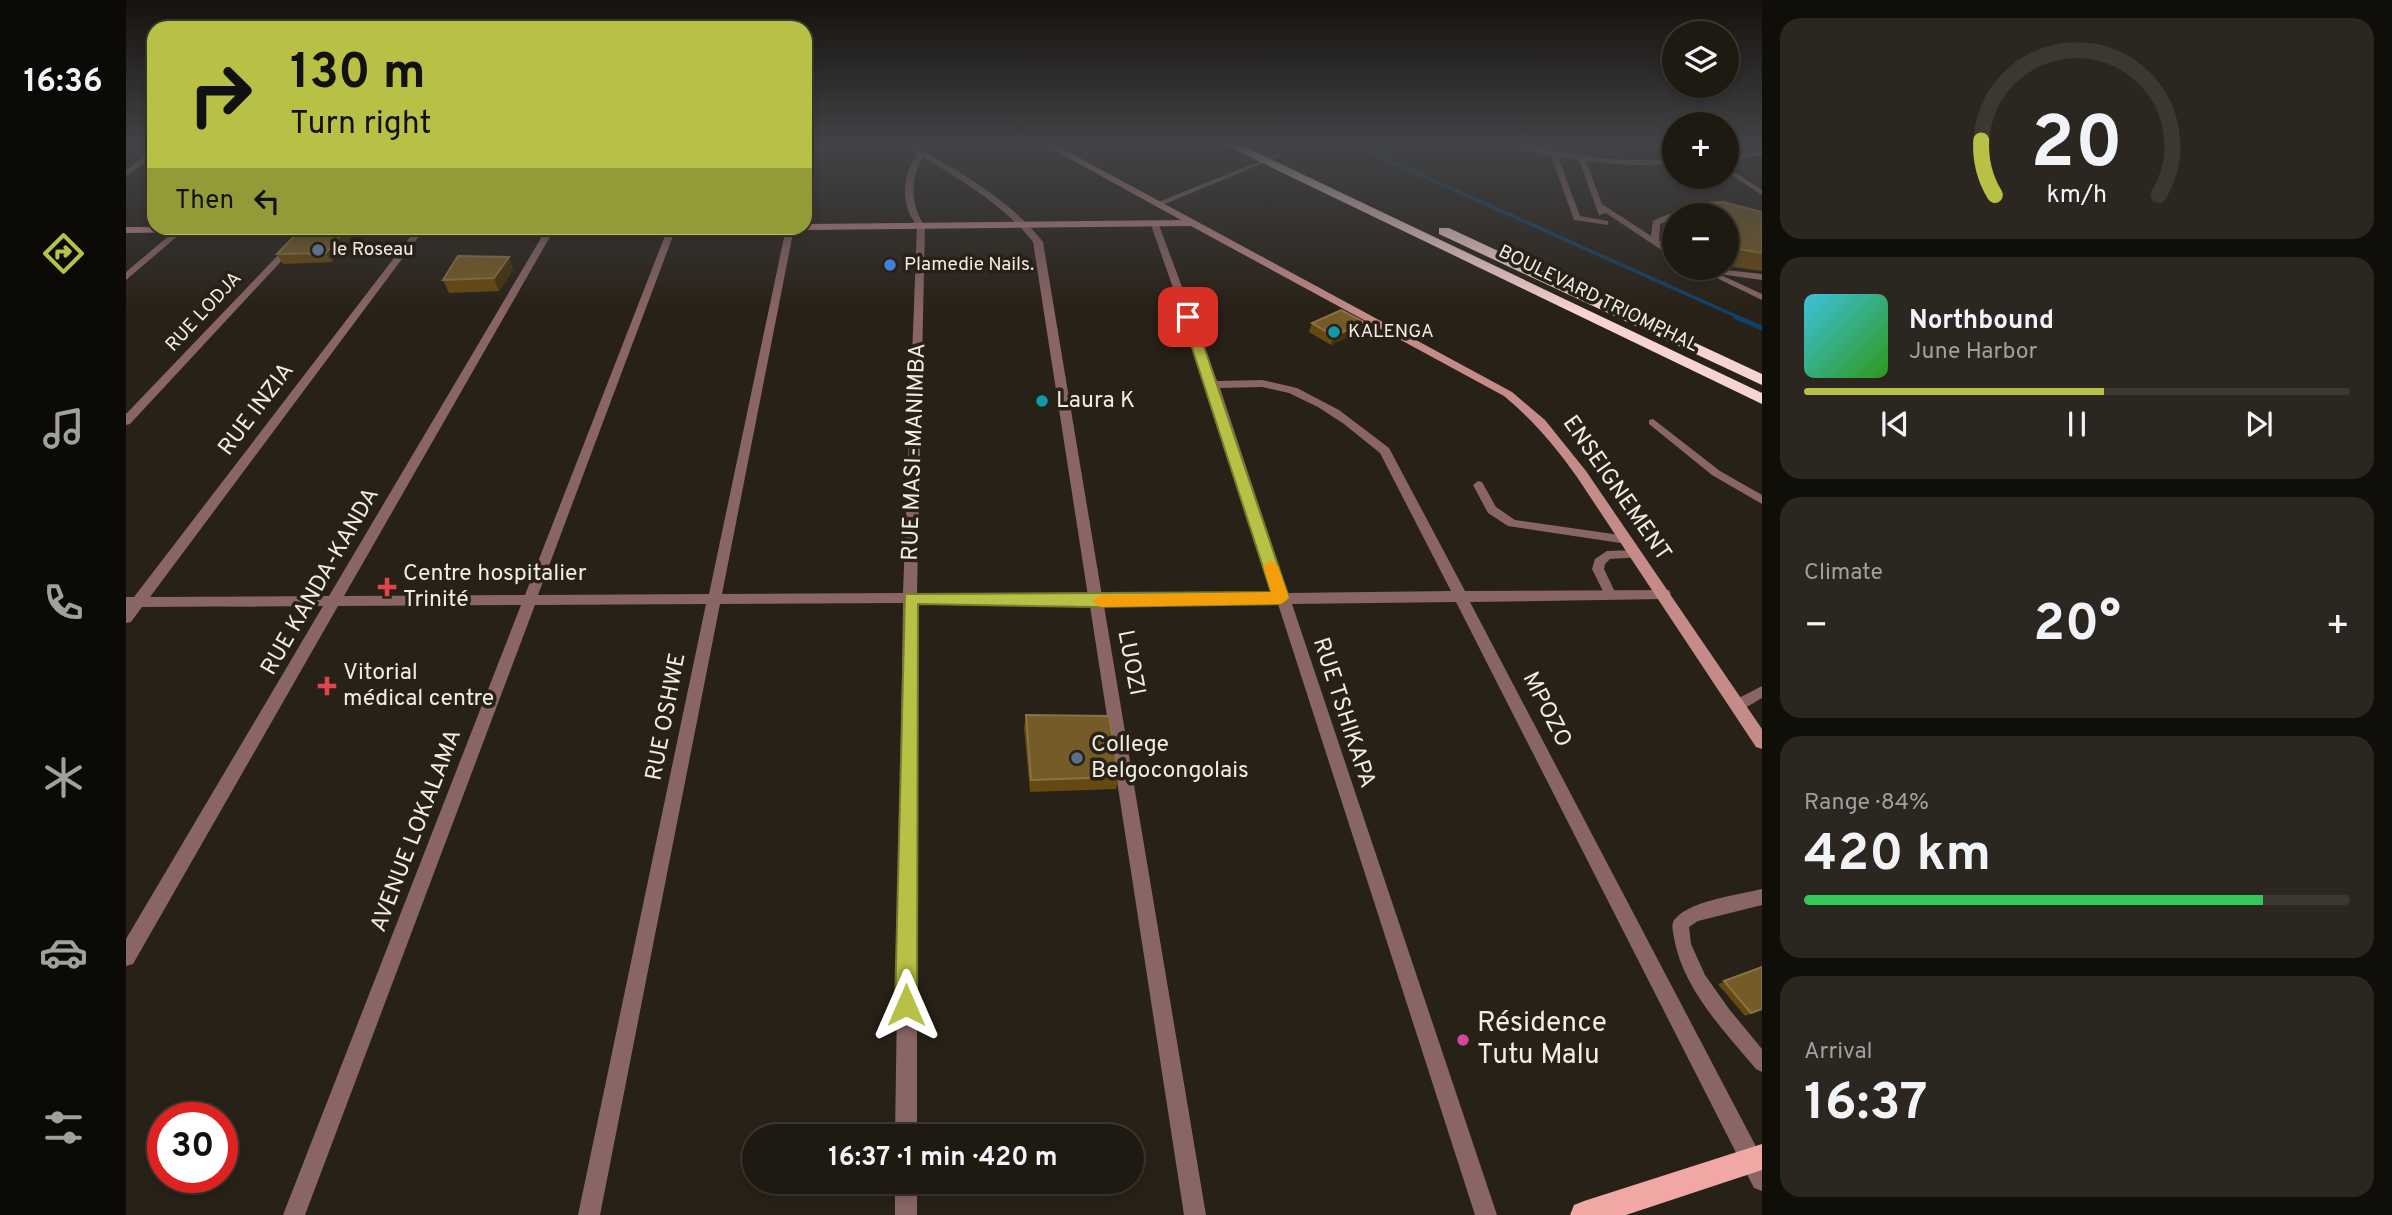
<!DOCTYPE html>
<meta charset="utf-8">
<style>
body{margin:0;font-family:Overpass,sans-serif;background:#2b261f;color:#f1f3f6;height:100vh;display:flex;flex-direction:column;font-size:26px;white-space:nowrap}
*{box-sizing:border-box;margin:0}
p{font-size:23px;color:#a1a09f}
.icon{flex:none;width:38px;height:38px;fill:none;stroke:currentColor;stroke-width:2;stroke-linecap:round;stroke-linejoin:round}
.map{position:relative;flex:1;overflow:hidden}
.drawer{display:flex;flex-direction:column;gap:18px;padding:18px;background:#100e09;width:630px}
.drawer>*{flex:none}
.guide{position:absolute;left:21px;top:21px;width:665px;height:214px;border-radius:21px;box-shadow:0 4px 10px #0003,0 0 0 2px #3c3831;background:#b8c146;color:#111;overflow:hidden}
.buttons{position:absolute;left:1536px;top:21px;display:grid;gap:14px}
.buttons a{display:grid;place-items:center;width:77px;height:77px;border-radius:50%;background:#1e1911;box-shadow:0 4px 10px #0003,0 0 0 2px #3c3831;font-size:35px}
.speed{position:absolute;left:21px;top:1102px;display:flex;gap:14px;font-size:35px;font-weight:700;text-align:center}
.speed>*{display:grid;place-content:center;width:91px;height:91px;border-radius:50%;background:#1e1911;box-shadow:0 4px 10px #0003,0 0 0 2px #3c3831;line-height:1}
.speed .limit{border:10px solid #d22;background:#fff;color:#111}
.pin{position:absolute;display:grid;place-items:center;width:60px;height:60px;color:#fff;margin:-30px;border-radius:14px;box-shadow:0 4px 10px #0006}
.me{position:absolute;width:77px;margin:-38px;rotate:0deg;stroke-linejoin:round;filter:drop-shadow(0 0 5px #0008)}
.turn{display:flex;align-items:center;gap:24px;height:147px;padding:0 28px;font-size:32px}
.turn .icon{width:91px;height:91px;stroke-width:2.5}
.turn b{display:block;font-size:49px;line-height:60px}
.then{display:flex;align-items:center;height:66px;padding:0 28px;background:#0003;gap:14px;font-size:26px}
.big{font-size:52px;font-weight:700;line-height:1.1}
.drawer .widget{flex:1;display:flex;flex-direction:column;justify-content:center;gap:10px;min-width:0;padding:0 24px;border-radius:21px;background:#2b261f}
.drawer .dial{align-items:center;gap:0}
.dial svg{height:182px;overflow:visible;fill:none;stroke:#3c3831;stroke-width:7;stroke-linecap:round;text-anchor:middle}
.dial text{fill:#f1f3f6;stroke:none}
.song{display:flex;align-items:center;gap:21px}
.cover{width:84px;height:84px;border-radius:10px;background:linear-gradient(135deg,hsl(190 70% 55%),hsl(110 70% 35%))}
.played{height:7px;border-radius:4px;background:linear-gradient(90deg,#b8c146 55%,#3c3831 55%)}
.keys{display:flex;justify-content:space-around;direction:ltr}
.heat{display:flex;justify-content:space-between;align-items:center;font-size:38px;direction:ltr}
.charge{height:10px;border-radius:5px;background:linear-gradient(90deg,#34c759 84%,#3c3831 0)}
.trip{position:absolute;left:616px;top:1124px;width:402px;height:70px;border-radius:35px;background:#1e1911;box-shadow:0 4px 10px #0003,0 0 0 2px #3c3831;font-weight:700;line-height:70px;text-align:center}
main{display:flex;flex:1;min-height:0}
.tab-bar{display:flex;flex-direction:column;width:126px;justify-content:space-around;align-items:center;background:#0c0a07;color:#a1a09f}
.tab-bar .icon{width:49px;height:49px}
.tab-bar .active{color:#b8c146}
.tab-bar b{font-size:32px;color:#f1f3f6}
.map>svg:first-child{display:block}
</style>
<main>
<nav class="tab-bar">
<b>16:36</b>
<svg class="icon active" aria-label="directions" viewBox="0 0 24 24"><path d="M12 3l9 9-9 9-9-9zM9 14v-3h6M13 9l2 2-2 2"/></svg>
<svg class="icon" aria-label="music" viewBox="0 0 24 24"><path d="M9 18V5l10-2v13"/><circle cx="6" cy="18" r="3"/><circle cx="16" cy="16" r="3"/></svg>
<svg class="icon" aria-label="phone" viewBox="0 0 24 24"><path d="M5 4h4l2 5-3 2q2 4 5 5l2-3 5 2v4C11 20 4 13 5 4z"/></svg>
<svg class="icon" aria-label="climate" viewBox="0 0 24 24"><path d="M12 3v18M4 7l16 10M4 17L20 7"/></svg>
<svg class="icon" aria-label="car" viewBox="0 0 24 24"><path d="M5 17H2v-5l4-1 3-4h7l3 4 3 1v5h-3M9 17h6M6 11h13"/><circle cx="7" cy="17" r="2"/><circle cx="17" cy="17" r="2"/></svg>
<svg class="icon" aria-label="filters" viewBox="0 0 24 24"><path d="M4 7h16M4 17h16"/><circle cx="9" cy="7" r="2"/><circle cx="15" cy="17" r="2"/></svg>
</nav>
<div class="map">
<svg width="1636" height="1215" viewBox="0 0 1636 1215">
<rect width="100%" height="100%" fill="#282117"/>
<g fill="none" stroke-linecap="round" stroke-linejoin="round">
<path stroke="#104267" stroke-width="3.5" d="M1224,143L1614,318"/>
<path stroke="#104267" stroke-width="5" d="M1610,317L1636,328"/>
<g fill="#896564" fill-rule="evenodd">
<path d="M1366,143H1381L1481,159L1549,161V165H1503L1460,161L1476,204L1525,236L1527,221C1546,211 1575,205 1595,215H1549V217L1534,224L1533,241L1549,251V257H1546L1480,213L1473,215L1453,160L1432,157L1454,216L1482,221V225L1448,220L1425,156Z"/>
<path d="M1636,151V155L1601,161V157Z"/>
<path d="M1152,154L1157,155L1034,206L1027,204Z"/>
<path d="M1601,167L1636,190V195L1601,172Z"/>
<path d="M1570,268H1580L1587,271L1591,269L1636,274V280L1593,274L1636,294V300Z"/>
<path d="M1527,419L1594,471L1636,495V504L1586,475L1523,424V420Z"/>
<path d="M1352,481L1356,482L1370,507L1389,520L1501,536L1507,540L1501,544L1382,526L1362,513L1347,485Z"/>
<path d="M1511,550L1517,554L1515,557L1484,559L1479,564L1478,569L1490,594L1484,599L1480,597L1466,569L1469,559L1481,551Z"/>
<path d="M1636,686V698C1628,702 1617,712 1607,709L1605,705L1607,701Z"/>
<path d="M1636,889V905L1572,921L1563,927L1565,944L1579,975L1603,1009L1636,1049V1072L1630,1069C1598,1031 1557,989 1548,938C1547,931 1544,923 1550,918C1566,900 1613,895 1636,889Z"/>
</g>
<g fill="#896564" fill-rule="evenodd">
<path d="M679,143H684L682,150H679Z"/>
<path d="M775,143H785C832,172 883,198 917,242L976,596L1149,594L1081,385L1025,225L1029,222L1033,225L1091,381L1136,380L1171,388L1213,410L1263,448L1339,591L1543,590L1545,594L1538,599L1344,602L1636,1158V1191L1628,1188L1330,602L1166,604L1371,1215H1349L1152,604L978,606L1080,1215H1058L964,606L791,603V1136H769L777,603L594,604L474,1215H452L580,604L409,605L179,1215H157L395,605L212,606L7,964L0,966V939L197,606L16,607L5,622L0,623V597H8L291,228H299L24,597L203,596L421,228H429L218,596L399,595L542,228H550L412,595L583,594L660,228H668L596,594L777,593L791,226C774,204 776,177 791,154ZM797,157C836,181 878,205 907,242L962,596L791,593L799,226C784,205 784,180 797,157ZM1136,387L1163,393L1192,407L1218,424L1254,453L1325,591L1162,593L1094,388Z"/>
<path d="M25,151H28V157L0,176V170Z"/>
<path d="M52,228H61L0,280V272Z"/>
<path d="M178,228H186L4,424L0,425V414Z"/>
<rect x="769" y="1181" width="22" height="34"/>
</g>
<g fill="#c48b89" fill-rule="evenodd">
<path d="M915,143H926L1386,392L1419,420L1460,471L1636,729V749L1630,747L1451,477C1430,447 1407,420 1378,396L1065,226L679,230L675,228H679V224L1055,220Z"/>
<path d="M0,227L150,228L146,231L0,233Z"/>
</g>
<path fill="#f1a8a5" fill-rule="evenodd" d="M1636,1144V1170L1500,1215H1444L1448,1205L1458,1201Z"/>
<g fill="#f8d4d1" fill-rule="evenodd">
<path d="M1095,143H1111L1636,393V404Z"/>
<path d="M1313,228H1323L1636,374V385L1313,234Z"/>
</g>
</g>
<g fill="#664910">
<path d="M1414,143H1549V149L1475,150Z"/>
<path d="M1554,209L1636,212V271L1601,266V215H1550Z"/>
<path d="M1549,218V243L1545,240L1541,232Z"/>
<path d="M232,228L206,262L157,264L151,254Z"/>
<path d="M383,257L387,270L373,291L323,293L317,280Z"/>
<path d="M1186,323L1234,331L1205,345L1183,332Z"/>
<path d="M900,715L993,777L990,789L904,792L898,728Z"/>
<path d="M1636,967V1009L1619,1016L1592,984Z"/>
</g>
<g fill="#473209">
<path d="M220,228H232L206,262L200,253Z"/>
<path d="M383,257L387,270L373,291L368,278Z"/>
<path d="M1238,322L1234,331L1205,345L1208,336Z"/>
</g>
<g fill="#755b27" stroke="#897245" stroke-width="2">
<path d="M1597,202L1636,212V253L1601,247V215H1552L1554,209L1564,204Z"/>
<path d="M176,228H220L200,253L151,254Z"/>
<path d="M332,256L383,257L368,278L317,280Z"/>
<path d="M1215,310L1238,322L1208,336L1186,323Z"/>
<path d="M900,715L983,716L993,777L905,780Z"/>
<path d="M1636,967V1009L1625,1013L1598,981Z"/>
</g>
<linearGradient id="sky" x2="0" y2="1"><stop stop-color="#16120d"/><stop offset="0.46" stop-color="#424347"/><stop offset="1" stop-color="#424347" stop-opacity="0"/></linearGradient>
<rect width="1636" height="313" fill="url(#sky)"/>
<path fill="#b8c146" stroke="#787d2e" stroke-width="2" d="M1062,313L1068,317L1163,598L1155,604L969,607L792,604L791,1005L788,1013L780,1016L772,1013L769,1005L779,594L1145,592L1056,317Z"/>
<path fill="#f59e0b" d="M1145,560L1152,566L1163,598L1155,604L974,607L966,601L974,595L1145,592L1137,566Z"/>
<g fill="#5c6f8a" stroke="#282117" stroke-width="2.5">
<circle cx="192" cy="250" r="7"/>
<circle cx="951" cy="758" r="7"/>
</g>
<circle fill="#3f7fe0" stroke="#282117" stroke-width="2.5" cx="764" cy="265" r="7"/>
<g fill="#0f9aa8" stroke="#282117" stroke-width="2.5">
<circle cx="1208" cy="332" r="7"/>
<circle cx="916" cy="401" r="7"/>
</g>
<g fill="#e0444e" stroke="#282117" stroke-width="2.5">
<path d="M257.5 576.5h7v7h7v7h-7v7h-7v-7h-7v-7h7z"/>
<path d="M197.5 675.5h7v7h7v7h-7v7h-7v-7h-7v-7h7z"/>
</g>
<circle fill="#d1479c" stroke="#282117" stroke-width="2.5" cx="1337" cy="1040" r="7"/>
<g text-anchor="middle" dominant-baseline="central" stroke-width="7" stroke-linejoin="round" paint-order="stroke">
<g font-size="19" fill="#f1ece5" stroke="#282117" text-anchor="start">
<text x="206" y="250">le Roseau</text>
<text x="778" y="265">Plamedie Nails.</text>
<text x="1222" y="332">KALENGA</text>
</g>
<g font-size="19" fill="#f1ece5" stroke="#282117">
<text transform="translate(1472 299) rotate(26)">BOULEVARD TRIOMPHAL</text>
<text transform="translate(78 312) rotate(-47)">RUE LODJA</text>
</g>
<g font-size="23" fill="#f1ece5" stroke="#282117" text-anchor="start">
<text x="930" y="401">Laura K</text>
<text x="277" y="574">Centre hospitalier<tspan x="277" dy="26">Trinité</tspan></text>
<text x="217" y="673">Vitorial<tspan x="217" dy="26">médical centre</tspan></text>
<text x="965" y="745">College<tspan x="965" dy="26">Belgocongolais</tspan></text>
</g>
<g font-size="23" fill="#f1ece5" stroke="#282117">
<text transform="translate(131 410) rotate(-53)">RUE INZIA</text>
<text transform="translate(789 452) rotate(-88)">RUE MASI-MANIMBA</text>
<text transform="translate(1490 489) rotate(55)">ENSEIGNEMENT</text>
<text transform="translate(195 582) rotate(-60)">RUE KANDA-KANDA</text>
<text transform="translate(1004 663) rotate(79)">LUOZI</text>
<text transform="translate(1420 710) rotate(63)">MPOZO</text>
<text transform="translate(1217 713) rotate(72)">RUE TSHIKAPA</text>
<text transform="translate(541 717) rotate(-79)">RUE OSHWE</text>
<text transform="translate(291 831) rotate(-69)">AVENUE LOKALAMA</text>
</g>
<g font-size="28" fill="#f1ece5" stroke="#282117" text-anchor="start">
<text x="1351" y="1024">Résidence<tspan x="1351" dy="32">Tutu Malu</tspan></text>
</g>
</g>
</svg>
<div class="buttons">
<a><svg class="icon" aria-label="layers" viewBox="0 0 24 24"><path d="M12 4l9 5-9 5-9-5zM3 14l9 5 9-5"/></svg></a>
<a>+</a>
<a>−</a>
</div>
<div class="speed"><div class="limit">30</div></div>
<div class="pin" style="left:1062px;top:317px;background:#d93025"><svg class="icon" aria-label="arrive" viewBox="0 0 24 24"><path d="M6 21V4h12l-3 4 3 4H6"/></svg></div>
<svg class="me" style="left:780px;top:1005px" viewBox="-20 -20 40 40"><path d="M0-17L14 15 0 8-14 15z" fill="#b8c146" stroke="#fff" stroke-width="4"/></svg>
<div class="trip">16:37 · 1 min · 420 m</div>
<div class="guide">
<div class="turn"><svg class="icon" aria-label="right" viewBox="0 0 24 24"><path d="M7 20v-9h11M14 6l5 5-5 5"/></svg><div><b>130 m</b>Turn right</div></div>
<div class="then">Then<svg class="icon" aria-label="left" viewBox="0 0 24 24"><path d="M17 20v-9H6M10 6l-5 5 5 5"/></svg></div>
</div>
</div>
<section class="drawer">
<div class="widget dial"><svg viewBox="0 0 100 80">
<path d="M14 69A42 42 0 1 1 86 69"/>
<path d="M14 69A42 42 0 0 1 8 45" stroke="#b8c146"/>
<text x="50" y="56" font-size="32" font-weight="700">20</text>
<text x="50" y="72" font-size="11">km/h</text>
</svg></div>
<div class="widget">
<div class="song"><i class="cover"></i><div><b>Northbound</b><p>June Harbor</p></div></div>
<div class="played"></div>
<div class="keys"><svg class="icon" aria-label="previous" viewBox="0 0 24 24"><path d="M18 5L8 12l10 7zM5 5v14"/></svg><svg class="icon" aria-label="pause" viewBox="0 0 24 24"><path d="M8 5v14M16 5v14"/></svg><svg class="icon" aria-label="next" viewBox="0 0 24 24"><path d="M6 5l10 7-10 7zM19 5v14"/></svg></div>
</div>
<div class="widget"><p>Climate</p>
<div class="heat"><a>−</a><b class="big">20°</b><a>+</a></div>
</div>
<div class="widget"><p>Range · 84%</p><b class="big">420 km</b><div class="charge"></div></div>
<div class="widget"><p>Arrival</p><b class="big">16:37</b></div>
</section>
</main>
